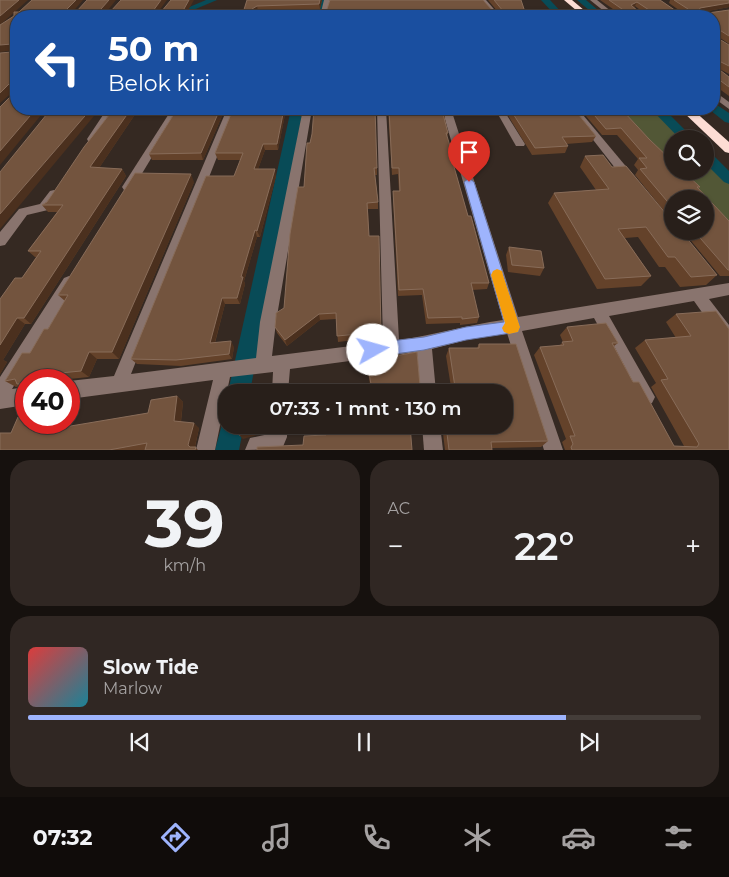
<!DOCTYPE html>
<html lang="id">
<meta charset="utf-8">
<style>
body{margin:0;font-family:Montserrat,sans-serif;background:#302723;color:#f1f3f6;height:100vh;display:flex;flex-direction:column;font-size:19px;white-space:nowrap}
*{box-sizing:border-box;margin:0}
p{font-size:16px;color:#a5a2a2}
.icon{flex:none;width:28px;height:28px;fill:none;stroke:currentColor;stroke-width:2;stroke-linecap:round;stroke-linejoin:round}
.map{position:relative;height:450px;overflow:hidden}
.sheet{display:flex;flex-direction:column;gap:10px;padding:10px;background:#16110e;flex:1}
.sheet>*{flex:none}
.hud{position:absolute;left:10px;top:10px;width:710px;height:105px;border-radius:20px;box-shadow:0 1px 4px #0004,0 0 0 1px #443d39;background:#1a4fa0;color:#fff;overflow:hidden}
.controls{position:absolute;left:664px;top:130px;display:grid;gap:10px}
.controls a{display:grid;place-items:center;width:50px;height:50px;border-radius:50%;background:#281f1a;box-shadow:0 1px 4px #0004,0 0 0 1px #443d39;font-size:25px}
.speed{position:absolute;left:15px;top:369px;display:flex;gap:10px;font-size:25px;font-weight:700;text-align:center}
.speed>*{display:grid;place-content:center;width:65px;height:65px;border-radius:50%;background:#281f1a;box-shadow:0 1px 4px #0004,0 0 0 1px #443d39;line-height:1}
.speed .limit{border:8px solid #d22;background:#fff;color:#111}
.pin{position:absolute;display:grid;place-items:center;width:42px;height:42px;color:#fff;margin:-51px -21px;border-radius:50% 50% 50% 0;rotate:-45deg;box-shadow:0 0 5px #0007}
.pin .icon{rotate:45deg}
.me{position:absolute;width:55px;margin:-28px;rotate:83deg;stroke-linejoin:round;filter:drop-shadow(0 0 4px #0008)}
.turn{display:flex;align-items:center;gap:18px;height:105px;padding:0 15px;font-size:22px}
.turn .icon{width:65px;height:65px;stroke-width:2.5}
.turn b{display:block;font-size:35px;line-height:42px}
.big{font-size:38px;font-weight:600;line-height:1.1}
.sheet .tile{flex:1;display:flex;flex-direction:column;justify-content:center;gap:8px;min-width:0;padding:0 18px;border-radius:20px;background:#302723}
.sheet .dial{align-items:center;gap:0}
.dial b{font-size:65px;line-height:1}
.song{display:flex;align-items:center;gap:15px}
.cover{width:60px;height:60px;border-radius:8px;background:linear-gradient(135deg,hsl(0 70% 55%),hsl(190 70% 35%))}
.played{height:5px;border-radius:2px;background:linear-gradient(90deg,#9eb4fd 80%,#443d39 80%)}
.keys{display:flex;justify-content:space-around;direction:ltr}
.heat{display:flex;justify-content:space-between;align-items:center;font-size:28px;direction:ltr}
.sheet .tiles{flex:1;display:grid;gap:10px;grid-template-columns:1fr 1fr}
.tile:last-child{grid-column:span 2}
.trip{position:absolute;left:218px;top:384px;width:295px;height:50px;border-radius:20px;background:#281f1a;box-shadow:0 1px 4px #0004,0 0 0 1px #443d39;font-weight:600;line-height:50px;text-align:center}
.menu{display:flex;height:80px;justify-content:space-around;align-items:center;background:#100c0a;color:#a5a2a2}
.menu .icon{width:35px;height:35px}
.menu .on{color:#9eb4fd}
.menu b{font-size:22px;color:#f1f3f6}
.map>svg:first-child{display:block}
</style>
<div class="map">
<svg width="729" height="450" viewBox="0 0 729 450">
<rect width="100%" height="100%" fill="#352922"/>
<g fill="#525736">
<path d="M618,109H652L683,139H672V167Z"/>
<path d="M705,160L729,183V227L705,199L677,171H705Z"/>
</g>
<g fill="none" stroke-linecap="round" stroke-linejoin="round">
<g fill="#084b57" fill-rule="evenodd">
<path d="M206,0H217L179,16H168Z"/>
<path d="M319,0H327L323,16H315Z"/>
<path d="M541,0H550L565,16H556Z"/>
<path d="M577,0H586L605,16H596Z"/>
<path d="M714,103L729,113V123L725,122L710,110L714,109Z"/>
<path d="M291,109H303L250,392H228Z"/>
<path d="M651,109H664L694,139H680Z"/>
<path d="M705,151L710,152L729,171V184L724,182L705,163Z"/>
<path d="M226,416V425H244L239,450H215L224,417Z"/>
</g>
<g fill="#89746e" fill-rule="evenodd">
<path d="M324,0H330L326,16H320Z"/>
<path d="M480,0H486L500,16H494Z"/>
<path d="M590,0H597L617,16H610Z"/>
<path d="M714,91L729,102V109L714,98Z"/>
<path d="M112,109H124L111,116L96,141H88L87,139L105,112Z"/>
<path d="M172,109H181L132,190H124L122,187Z"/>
<path d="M227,109H236L131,374L256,358L260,322L303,109H312L276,322L272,356L383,342L377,109H386L399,340C434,335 468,325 503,320L442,109H451L518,317L729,283V295L709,299L729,325V344L723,342L694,301L609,316L655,397L652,403L646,406L640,403L594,318L522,331L563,450H544L507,333L466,340L432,349L436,392H420L417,352L290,369L288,392H272L273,372L230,377L215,450H196L213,380L69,399V381L114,376Z"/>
<path d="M495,109H503L525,144L524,146H516Z"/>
<path d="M569,109H578L634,176L636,179L634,182H626Z"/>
<path d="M54,190L60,194L48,210L27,215L5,245L0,246V232L19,209L40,204L50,191Z"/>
<path d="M69,276L74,278L76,282L74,286L12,389L26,387V405L0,409V377L64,278Z"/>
<path d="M269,425H287V437L282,449L245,450L250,438L269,434Z"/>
<path d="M422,425H440L443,450H424Z"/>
</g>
<g fill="#fdddd4" fill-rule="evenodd">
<path d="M564,0H572L591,16H583Z"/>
<path d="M680,109H692L729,142V153L725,152Z"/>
</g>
</g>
<g fill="#64422a" fill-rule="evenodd">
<path d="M247,0H322L320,9L258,11L326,12H498L488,0H521L526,15L532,16H242Z"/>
<path d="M600,0H660L679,13H683L669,3L670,0H729V7L703,12L708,13L729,10V44L716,35V37L729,45V74L716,67L729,77V96L714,85V16H623ZM635,6L643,12H639L634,7Z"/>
<path d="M177,109H225L203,160H152L149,154Z"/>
<path d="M286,109L278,150H265L258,169L276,176L260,237H257L244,281L245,284L240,304H225L215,343L234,347L232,359L181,366L137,364L131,359L234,176L241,160H218L215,153Z"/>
<path d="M387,109H444L445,114V119L448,133L447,138L451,149L450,154L468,216L489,283L487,289L472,290L479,317L477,323L460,325V323L426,324L422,295L398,296L393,198V191H399L398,174L392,175L388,109Z"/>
<path d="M504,109H574L596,136L592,142L566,144L568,146L565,153L532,155Z"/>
<path d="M580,109H623L626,112L625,113L649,139L700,187L698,189L729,221V276H720L683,231H705L672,199V221L635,175L638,170L634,165L638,159L617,135H602Z"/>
<path d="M107,113H136L99,168L122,169L126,176L31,324H25L3,360L7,362L0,374V299L22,278L36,257H35L28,251L57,212H48L42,205L47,202L108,116Z"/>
<path d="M312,134L377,168V175H375L378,202V209H368L369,236L381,332V337L338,342L336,319L320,320L287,346L277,333L275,327L284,308L304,187L310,143Z"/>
<path d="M585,156L612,167L717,275L706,285L680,287L665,267H659L638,237L625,238L651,276L641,286L597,289L548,203L554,193L596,190L580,167Z"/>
<path d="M194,182L119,359H97L89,377L69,379L68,380H26V389L21,386L16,387L5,381L30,353L48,329L65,301L58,295Z"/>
<path d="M509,247L544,268L540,276L508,272L506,255Z"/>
<path d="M676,314L729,329V450H565L562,442L566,439L534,355L540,347L559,346L563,342L560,335L567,327L618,343L614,346L633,382L674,446H684L651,387L656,383L635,348L645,340L676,338L666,322Z"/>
<path d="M479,344L548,441L541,447L492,448V450H445L442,425H504V392H438L440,387H451L446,356L449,348H477Z"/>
<path d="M367,361L420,386L418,392H327L371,390L367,367Z"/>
<path d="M177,396L183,402L181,422L199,428L195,447L198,450H0L11,433L49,430L148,413Z"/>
</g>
<g fill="#4b301e">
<path d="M19,0H28L0,25V16Z"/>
<path d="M76,0H83L70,15L67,12V9Z"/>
<path d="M109,0H116L104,15L101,12V9Z"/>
<path d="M161,0H167L155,16L153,11Z"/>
<path d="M189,0H194L185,16H180Z"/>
<path d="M320,0H322L320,9L319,4Z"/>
<path d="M637,2L635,6L629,10L631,5Z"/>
<path d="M729,3V7L697,13L700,8Z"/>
<path d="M257,6L258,11L253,15L252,9Z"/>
<path d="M12,44L16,50L0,52V45Z"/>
<path d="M10,83L15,90L0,103V93Z"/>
<path d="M36,109H46L0,165V151Z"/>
<path d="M91,109H98L99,110L0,229V214Z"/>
<path d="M100,109H109L102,113Z"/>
<path d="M131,109H134L136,113L95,174L90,167Z"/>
<path d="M220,109H225L203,160L201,153Z"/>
<path d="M284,109H286L278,150L277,144Z"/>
<path d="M263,144L265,150L256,175L254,169Z"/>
<path d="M122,169L126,176L31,324L24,318Z"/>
<path d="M275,169L276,176L260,237L257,231Z"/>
<path d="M191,174L194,182L119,359L112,352Z"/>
<path d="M255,230L257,237L244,281L245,284L240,304L237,298L241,277Z"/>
<path d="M222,298L225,304L213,349L210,343Z"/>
<path d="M319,314L320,320L287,346L285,340Z"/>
<path d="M17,318L25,324L3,360L7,362L0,374V345Z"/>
<path d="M231,341L234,347L232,359L229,354Z"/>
<path d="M89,352L97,359L89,377L81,371Z"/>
<path d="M60,373L69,379L68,380H66L58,375Z"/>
<path d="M33,375L42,380H30Z"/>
<path d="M177,396L183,402L180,427L174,421Z"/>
<path d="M39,422H52L46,437L35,432Z"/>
<path d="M194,423L199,428L194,450L190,447L188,445Z"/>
<path d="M264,425H268L267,432L243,439L239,435Z"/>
</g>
<g fill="#73543e" stroke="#886c59" fill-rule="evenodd">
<path d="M0,0H19L0,16Z"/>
<path d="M32,0H76L67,9V12H76L87,0H109L101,9V12H110L121,0H161L153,11L161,12L171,0H189L180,16H16V109H36L0,151V107L13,94V83H10L0,93V53L12,52L14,50L12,44L0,45V25L14,16V12H19Z"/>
<path d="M247,0H320L319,4L257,6L252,9L254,11L326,12L330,0H483L494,12H501L503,11L494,0H521L526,15H531L532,16H447L446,14H418L419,16H242Z"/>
<path d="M609,0H660L679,13H687L688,9L674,0H729V3L700,8L699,11L708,13L729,10V36L718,29L716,30V37L729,45V66L717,60L716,67L729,77V87L714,76V16H632ZM637,2L649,10V12H639L631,5Z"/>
<path d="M51,109H91L0,214V172Z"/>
<path d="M113,109H131L90,167L122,169L24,318H17L0,345V299L15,278H22L41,251H28L63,205H42L47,202L84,147L109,115L107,113L109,111Z"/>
<path d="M177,109H220L201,153L149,154Z"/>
<path d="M233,109H284L277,144H263L254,169H275L257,231L255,230L241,277H243L237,298H222L210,343L231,341L229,354L176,360L131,359L206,176H234L243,153H215Z"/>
<path d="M314,109H375L377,168H374L378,202L367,203L369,236H379L381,332L337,336L336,313L319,314L285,340L275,327L276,316V313L284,308L290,234L298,187H304L307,143H310L312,134Z"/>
<path d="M389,109H444L445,114H443L448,133H446L451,149H449L468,216H471L489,283H471L479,317L462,319V317L428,318L423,289L399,290L393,191H400L399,168H392Z"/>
<path d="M510,109H574L596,136L562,137L568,146L535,148Z"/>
<path d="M589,109H623L626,112H624L649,139L672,161V171H683L700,187H697L729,221V270H728L694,231H705V199H672V207L640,169L647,168L639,158H647L621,128L606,129Z"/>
<path d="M603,155L612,167L626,166L672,221V231H681L717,275L691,277L675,257H668L646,227L618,229L651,276L605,279L554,193L609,189L585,156Z"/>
<path d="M135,173L191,174L112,352H89L81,371L60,373L58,375H33L30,380H26V384H17L15,379L5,381L22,353H30L44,329H48L68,295H58Z"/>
<path d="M509,247L541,251L544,268L512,265Z"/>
<path d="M716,311L729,329V450H572L571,447L573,444L570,436H575L540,347L564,345L562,342L573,341L567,327L606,323L618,343H612L633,382H639L674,446L697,447L699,444L661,380L668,379L645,340L691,336L676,314Z"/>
<path d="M479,344H516L548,441L491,442L492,450H449L446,425H504V392H441L440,387H455L449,348H479Z"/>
<path d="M417,352L420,386L407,388L408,392H327L372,390L367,361Z"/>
<path d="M177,396L174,421L194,423L188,445L190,447H196L195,450H145L147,443L109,450H0V433H11L18,417L26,416V422H39L35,432L148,413L151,400Z"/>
<path d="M241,425H264V428L239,435Z"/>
<path d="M326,425H410L412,450H257V447L303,445L304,436L326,435Z"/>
</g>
<path fill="#9eb4fd" stroke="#6775a4" d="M469,178L474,182L520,327L518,332L466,340L424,350L373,357L368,355L366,350L368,345L373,343L424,337L466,327L504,322L464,182Z"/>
<path fill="#f59e0b" d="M497,269L502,271L503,275L520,327L518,332L509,334L504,332L502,328L505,323L491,275L493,271Z"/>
</svg>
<div class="controls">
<a><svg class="icon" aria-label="search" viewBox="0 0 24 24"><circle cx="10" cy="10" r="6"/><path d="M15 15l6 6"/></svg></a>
<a><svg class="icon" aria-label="layers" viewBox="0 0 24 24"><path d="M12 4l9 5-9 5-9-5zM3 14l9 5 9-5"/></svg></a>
</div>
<div class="speed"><div class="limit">40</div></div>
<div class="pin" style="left:469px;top:182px;background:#d93025"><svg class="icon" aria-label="arrive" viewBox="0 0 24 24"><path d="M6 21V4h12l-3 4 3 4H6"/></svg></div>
<svg class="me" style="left:373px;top:350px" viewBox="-20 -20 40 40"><circle r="19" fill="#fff"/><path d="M0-13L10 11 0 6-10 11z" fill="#9eb4fd"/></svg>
<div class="trip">07:33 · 1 mnt · 130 m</div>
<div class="hud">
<div class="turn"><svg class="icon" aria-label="left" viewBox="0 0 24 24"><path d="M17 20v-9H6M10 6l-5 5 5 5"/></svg><div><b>50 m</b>Belok kiri</div></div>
</div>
</div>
<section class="sheet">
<div class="tiles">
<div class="tile dial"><b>39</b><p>km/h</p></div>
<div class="tile"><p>AC</p>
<div class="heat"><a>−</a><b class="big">22°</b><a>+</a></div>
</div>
<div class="tile">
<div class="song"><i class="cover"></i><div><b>Slow Tide</b><p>Marlow</p></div></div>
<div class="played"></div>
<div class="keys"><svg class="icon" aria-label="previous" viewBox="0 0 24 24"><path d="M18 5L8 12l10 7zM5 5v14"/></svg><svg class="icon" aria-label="pause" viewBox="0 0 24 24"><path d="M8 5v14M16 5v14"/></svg><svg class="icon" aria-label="next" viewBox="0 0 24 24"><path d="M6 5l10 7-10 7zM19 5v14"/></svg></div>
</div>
</div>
</section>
<nav class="menu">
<b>07:32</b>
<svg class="icon on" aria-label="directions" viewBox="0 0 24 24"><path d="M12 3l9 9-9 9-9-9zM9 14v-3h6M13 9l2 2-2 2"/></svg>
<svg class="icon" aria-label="music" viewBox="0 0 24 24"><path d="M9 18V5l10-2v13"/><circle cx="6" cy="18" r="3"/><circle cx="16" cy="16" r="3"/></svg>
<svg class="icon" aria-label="phone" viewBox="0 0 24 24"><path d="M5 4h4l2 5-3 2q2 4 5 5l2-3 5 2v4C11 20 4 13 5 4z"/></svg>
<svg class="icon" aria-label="climate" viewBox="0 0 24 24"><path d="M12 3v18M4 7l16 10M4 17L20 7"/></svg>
<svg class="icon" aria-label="car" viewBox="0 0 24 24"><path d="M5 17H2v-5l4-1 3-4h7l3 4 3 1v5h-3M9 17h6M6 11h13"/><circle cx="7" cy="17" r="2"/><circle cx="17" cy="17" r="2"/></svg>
<svg class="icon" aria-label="filters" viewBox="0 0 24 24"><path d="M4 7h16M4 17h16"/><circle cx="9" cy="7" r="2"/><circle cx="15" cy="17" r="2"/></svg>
</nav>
